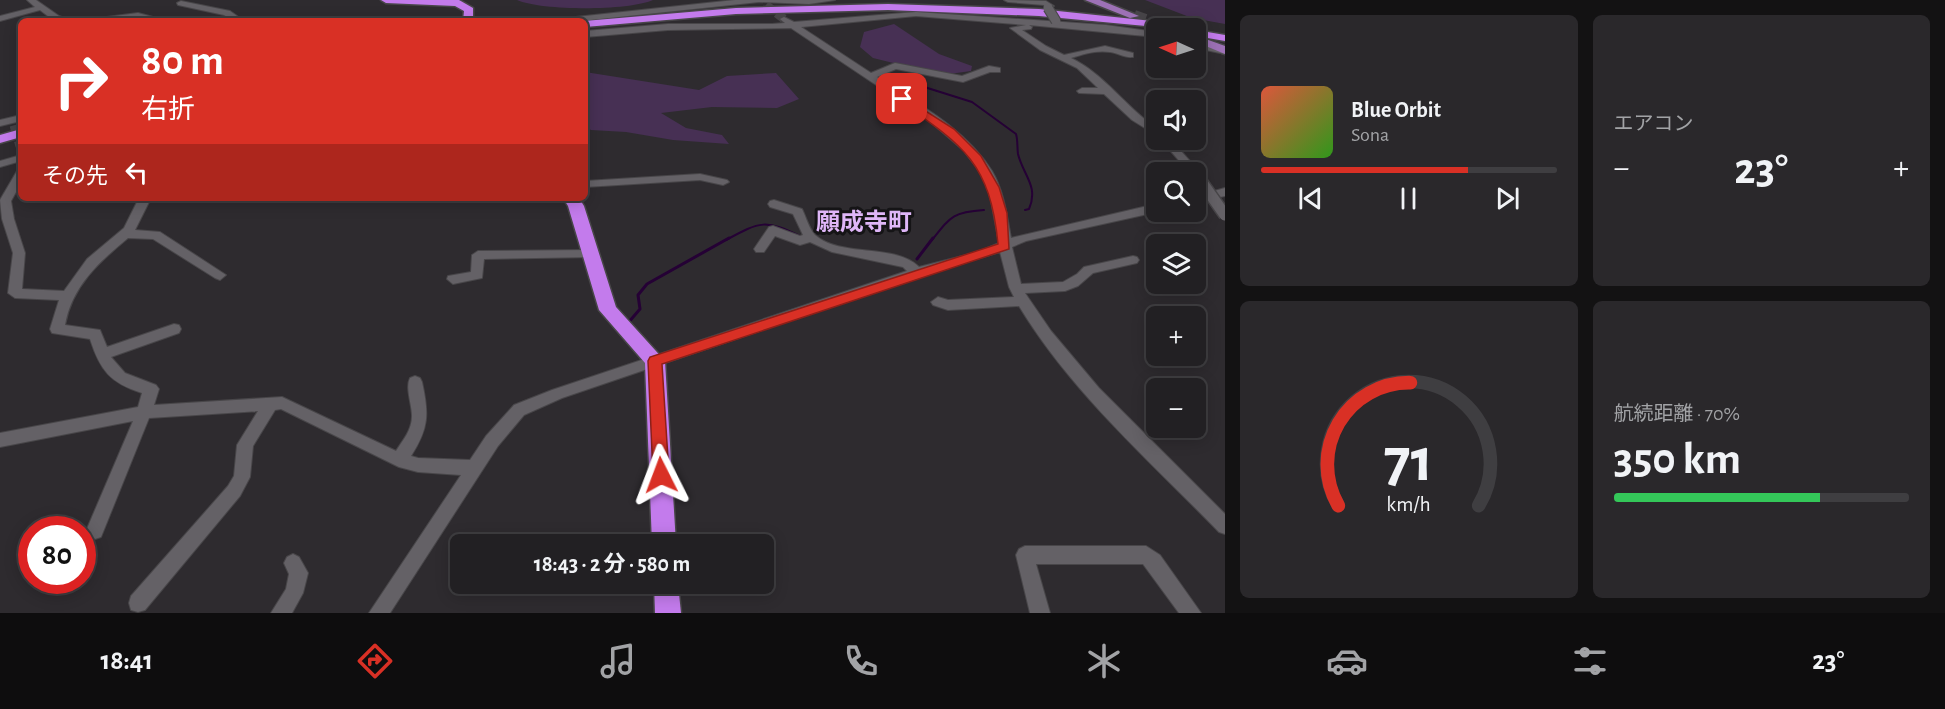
<!DOCTYPE html>
<html lang="ja">
<meta charset="utf-8">
<style>
body{margin:0;font-family:"Alegreya Sans","Noto Sans JP",sans-serif;background:#2a282b;color:#f1f3f6;height:100vh;display:flex;flex-direction:column;font-size:22px;white-space:nowrap}
*{box-sizing:border-box;margin:0}
p{font-size:20px;color:#a2a3a6}
.icon{flex:none;width:33px;height:33px;fill:none;stroke:currentColor;stroke-width:2;stroke-linecap:round;stroke-linejoin:round}
.map{position:relative;flex:1;overflow:hidden}
.details{display:flex;flex-direction:column;gap:15px;padding:15px;background:#131213;width:720px}
.details>*{flex:none}
.banner{position:absolute;left:18px;top:18px;width:570px;height:183px;border-radius:9px;box-shadow:0 3px 15px #0003,0 0 0 2px #3f3e41;background:#d93025;color:#fff;overflow:hidden}
.needle{width:39px;rotate:273deg}
.fabs{position:absolute;left:1146px;top:18px;display:grid;gap:12px}
.fabs a{display:grid;place-items:center;width:60px;height:60px;border-radius:9px;background:#222023;box-shadow:0 3px 15px #0003,0 0 0 2px #3f3e41;font-size:30px}
.speed{position:absolute;left:18px;top:516px;display:flex;gap:12px;font-size:30px;font-weight:700;text-align:center}
.speed>*{display:grid;place-content:center;width:78px;height:78px;border-radius:50%;background:#222023;box-shadow:0 3px 15px #0003,0 0 0 2px #3f3e41;line-height:1}
.speed .limit{border:9px solid #d22;background:#fff;color:#111}
.pin{position:absolute;display:grid;place-items:center;width:51px;height:51px;color:#fff;margin:-26px;border-radius:12px;box-shadow:0 3px 9px #0006}
.me{position:absolute;width:66px;margin:-33px;rotate:357deg;stroke-linejoin:round;filter:drop-shadow(0 0 4px #0008)}
.turn{display:flex;align-items:center;gap:21px;height:126px;padding:0 24px;font-size:27px}
.turn .icon{width:78px;height:78px;stroke-width:2.5}
.turn b{display:block;font-size:42px;line-height:51px}
.then{display:flex;align-items:center;height:57px;padding:0 24px;background:#0003;gap:12px;font-size:22px}
.big{font-size:45px;font-weight:700;line-height:1.1}
.details .card{flex:1;display:flex;flex-direction:column;justify-content:center;gap:9px;min-width:0;padding:0 21px;border-radius:9px;background:#2a282b}
.details .dial{align-items:center;gap:0}
.dial svg{height:156px;overflow:visible;fill:none;stroke:#3f3e41;stroke-width:7;stroke-linecap:round;text-anchor:middle}
.dial text{fill:#f1f3f6;stroke:none}
.song{display:flex;align-items:center;gap:18px}
.cover{width:72px;height:72px;border-radius:9px;background:linear-gradient(135deg,hsl(10 70% 55%),hsl(110 70% 35%))}
.played{height:6px;border-radius:3px;background:linear-gradient(90deg,#d93025 70%,#3f3e41 70%)}
.keys{display:flex;justify-content:space-around;direction:ltr}
.heat{display:flex;justify-content:space-between;align-items:center;font-size:33px;direction:ltr}
.charge{height:9px;border-radius:4px;background:linear-gradient(90deg,#34c759 70%,#3f3e41 0)}
.details .tiles{flex:1;display:grid;gap:15px;grid-template-columns:repeat(2,1fr)}
.trip{position:absolute;left:450px;top:534px;width:324px;height:60px;border-radius:9px;background:#222023;box-shadow:0 3px 15px #0003,0 0 0 2px #3f3e41;font-weight:700;line-height:60px;text-align:center}
.tab-bar{display:flex;height:96px;justify-content:space-around;align-items:center;background:#0e0d0e;color:#a2a3a6}
.tab-bar .icon{width:42px;height:42px}
.tab-bar .on{color:#d93025}
.tab-bar b{font-size:27px;color:#f1f3f6}
main{display:flex;flex:1;min-height:0}
.map>svg:first-child{display:block}
</style>
<main>
<div class="map">
<svg width="1225" height="613" viewBox="0 0 1225 613">
<rect width="100%" height="100%" fill="#2e2b2f"/>
<g fill="#473054">
<path d="M517,0H653C628,11 542,11 517,0Z"/>
<path d="M1145,0H1225V24L1192,18Z"/>
<path d="M894,24L939,54L972,66L971,71L942,75L873,58L860,47L864,32Z"/>
<path d="M585,72L699,90L727,76L776,73L799,99L777,108L712,107L661,113L686,128L722,135L729,144L673,140L626,132L591,130L585,126Z"/>
</g>
<g fill="none" stroke-linecap="round" stroke-linejoin="round">
<g stroke="#250135" stroke-width="2">
<path d="M883,74L972,102L1016,134C1018,141 1017,147 1018,154C1023,175 1039,186 1029,209L1025,210"/>
<path d="M726,240C761,221 765,219 802,237"/>
<path d="M932,240C951,216 953,212 984,210"/>
</g>
<g stroke="#250135" stroke-width="3">
<path d="M917,259L933,238"/>
<path d="M628,323L640,309L638,295L647,284L729,238"/>
</g>
<path stroke="#474448" stroke-width="9" stroke-dasharray="9 4.5" stroke-linecap="butt" d="M766,5L784,19"/>
<path stroke="#474448" stroke-width="11" stroke-dasharray="11 5" stroke-linecap="butt" d="M15,125L21,146"/>
<path stroke="#474448" stroke-width="12" stroke-dasharray="12 6" stroke-linecap="butt" d="M1134,16L1169,28"/>
<defs>
<g id="minor">
<path d="M27,0H36L59,16L73,21L53,20L40,10L0,21V16L35,7Z"/>
<path d="M735,0H835L809,4L759,2L581,21H553L557,19Z"/>
<path d="M1004,0L1046,1L1054,6L1048,10H1045L1044,5L1008,2Z"/>
<path d="M181,1L230,11L244,21H234L224,15L178,5L177,3Z"/>
<path d="M916,12L1106,25L1156,32V37L1029,25L1032,27L1031,29L1022,30L1046,46L1064,55L1105,46L1133,53V57C1125,58 1118,53 1110,52C1096,50 1084,54 1071,58C1104,74 1126,107 1156,128V135L1132,120L1104,94L1079,93L1077,91L1082,88H1098L1077,68L1040,50L1010,28L1026,25L916,16L801,27L871,73L895,63L962,76L989,66L1000,68V72H990L963,82L896,69L877,77C917,103 966,129 992,171C1004,191 1007,216 1011,238L1156,204L1157,212L1026,241L1012,247L1021,284L1063,282L1077,274L1084,267L1133,256L1137,257L1139,260L1137,263L1093,273L1078,286L1065,291L1025,293L1051,331L1099,388L1225,514V534L1219,532C1149,460 1071,392 1019,306L948,310L933,305L931,302L938,297L948,300L1014,297L1009,287L1000,252L924,275L562,398L524,415L498,446L390,613H369L461,475L418,472L399,467L281,409L275,410L253,446L250,477L240,496L145,610L138,612L131,610L129,603L131,596L228,486L234,476L237,445L258,411L149,418L101,537L95,539L89,537L86,531L133,421L0,447V433L138,407L142,393C110,383 100,370 90,339L52,333L50,329L59,300L15,298L8,293L13,253L2,219L0,200L17,171L21,170V183L11,201L14,219L25,253L22,289L64,291L87,259L124,228L139,198H179L173,202H149L135,230L160,232L226,275L220,280L215,278L153,239L128,238C99,262 72,286 65,325L100,330L107,347L174,324L179,325L181,329L179,333L111,357L125,373L156,385L159,389L154,405L282,397L396,451C403,440 412,430 412,416C412,404 405,388 410,378L415,376L420,378L422,382C429,414 429,428 411,456L418,458L470,460L486,436L514,405L552,390L907,271L903,267L832,252L810,242L800,245L775,236L764,252H756L754,249L769,227L773,226L800,236L803,235L793,214L770,207L768,204L770,201L774,200L802,209C806,217 809,229 815,235C841,258 895,243 919,267L978,252L999,243L989,190L981,173L963,150L927,119L791,28L668,30L585,37V31L668,24H772L785,23L780,19L784,17L794,22Z"/>
<path d="M138,13L168,21H153L138,17L87,21L91,19Z"/>
<path d="M1196,43L1225,48V54L1196,48Z"/>
<path d="M21,115V121L0,126V120Z"/>
<path d="M1161,140H1171L1198,170V174L1189,172Z"/>
<path d="M21,155V161L0,167V161Z"/>
<path d="M700,174L727,180L729,182L723,185L700,180L585,187V181Z"/>
<path d="M1225,188V196L1196,202V196Z"/>
<path d="M591,250L595,251L597,254L595,257L484,259L482,278L453,284L447,279L448,276L471,272L472,255L478,251Z"/>
<path d="M1025,546H1146L1160,555L1201,613H1179L1143,564H1036L1050,613H1030L1016,555L1019,549Z"/>
<path d="M293,554L299,557L308,573L303,593L292,613H271L286,589L289,574L284,563L287,557Z"/>
</g>
<g id="major">
<path d="M1085,0H1100L1139,16L1130,18Z"/>
<path d="M1200,37L1225,46V54L1196,42V38Z"/>
</g>
<g id="highway">
<path d="M381,0H459L473,8V21H463L464,11L455,6L386,3Z"/>
<path d="M888,4L1039,9L1190,25L1196,28H1167L1039,16L888,10L736,14L585,27L584,21L736,8Z"/>
<path d="M1196,30L1225,35V41L1196,36Z"/>
<path d="M21,129V137L0,143V135Z"/>
<path d="M563,198H579L584,206L616,307L665,361L676,544H652L645,363L599,310L568,206Z"/>
<path d="M654,584H678L681,613H655Z"/>
</g>
</defs>
<use href="#minor" stroke="#484649" stroke-width="2"/>
<use href="#major" stroke="#484649" stroke-width="3"/>
<use href="#highway" stroke="#484649" stroke-width="3"/>
<use href="#minor" fill="#646166" fill-rule="evenodd"/>
<use href="#major" fill="#9d71b6" fill-rule="evenodd"/>
<use href="#highway" fill="#c37bec" fill-rule="evenodd"/>
<defs>
<path id="minor-bridge-far1" d="M1048,8L1056,21"/>
<path id="minor-bridge" d="M1196,174L1225,215"/>
</defs>
<use href="#minor-bridge-far1" stroke="#484649" stroke-width="11" stroke-linecap="butt"/>
<use href="#minor-bridge" stroke="#484649" stroke-width="14" stroke-linecap="butt"/>
<use href="#minor-bridge-far1" stroke="#646166" stroke-width="9"/>
<use href="#minor-bridge" stroke="#646166" stroke-width="11"/>
</g>
<path fill="#d93025" stroke="#8d1f18" stroke-width="1.5" d="M902,96L954,129L981,156L999,187L1007,213L1009,249L662,364L669,475L667,480L661,482L655,480L653,475L648,361L650,357L998,244C990,162 963,145 899,101L897,99Z"/>
<g text-anchor="middle" dominant-baseline="central" stroke-width="6" stroke-linejoin="round" paint-order="stroke">
<g font-size="24" font-weight="bold" fill="#dfb6f8" stroke="#151416">
<text x="864" y="223">願成寺町</text>
</g>
</g>
</svg>
<div class="fabs">
<a><svg class="needle" viewBox="-14 -14 28 28"><path d="M0-13l5 13h-10z" fill="#e53935"/><path d="M0 13l5-13h-10z" fill="#a2a3a6"/></svg></a>
<a><svg class="icon" aria-label="sound" viewBox="0 0 24 24"><path d="M4 9h4l5-4v14l-5-4H4zM17 9q2 3 0 6"/></svg></a>
<a><svg class="icon" aria-label="search" viewBox="0 0 24 24"><circle cx="10" cy="10" r="6"/><path d="M15 15l6 6"/></svg></a>
<a><svg class="icon" aria-label="layers" viewBox="0 0 24 24"><path d="M12 4l9 5-9 5-9-5zM3 14l9 5 9-5"/></svg></a>
<a>+</a>
<a>−</a>
</div>
<div class="speed"><div class="limit">80</div></div>
<div class="pin" style="left:902px;top:99px;background:#d93025"><svg class="icon" aria-label="arrive" viewBox="0 0 24 24"><path d="M6 21V4h12l-3 4 3 4H6"/></svg></div>
<svg class="me" style="left:661px;top:475px" viewBox="-20 -20 40 40"><path d="M0-17L14 15 0 8-14 15z" fill="#d93025" stroke="#fff" stroke-width="4"/></svg>
<div class="trip">18:43 · 2 分 · 580 m</div>
<div class="banner">
<div class="turn"><svg class="icon" aria-label="right" viewBox="0 0 24 24"><path d="M7 20v-9h11M14 6l5 5-5 5"/></svg><div><b>80 m</b>右折</div></div>
<div class="then">その先<svg class="icon" aria-label="left" viewBox="0 0 24 24"><path d="M17 20v-9H6M10 6l-5 5 5 5"/></svg></div>
</div>
</div>
<section class="details">
<div class="tiles">
<div class="card">
<div class="song"><i class="cover"></i><div><b>Blue Orbit</b><p>Sona</p></div></div>
<div class="played"></div>
<div class="keys"><svg class="icon" aria-label="previous" viewBox="0 0 24 24"><path d="M18 5L8 12l10 7zM5 5v14"/></svg><svg class="icon" aria-label="pause" viewBox="0 0 24 24"><path d="M8 5v14M16 5v14"/></svg><svg class="icon" aria-label="next" viewBox="0 0 24 24"><path d="M6 5l10 7-10 7zM19 5v14"/></svg></div>
</div>
<div class="card"><p>エアコン</p>
<div class="heat"><a>−</a><b class="big">23°</b><a>+</a></div>
</div>
<div class="card dial"><svg viewBox="0 0 100 80">
<path d="M14 69A42 42 0 1 1 86 69"/>
<path d="M14 69A42 42 0 0 1 51 6" stroke="#d93025"/>
<text x="50" y="56" font-size="32" font-weight="700">71</text>
<text x="50" y="72" font-size="11">km/h</text>
</svg></div>
<div class="card"><p>航続距離 · 70%</p><b class="big">350 km</b><div class="charge"></div></div>
</div>
</section>
</main>
<nav class="tab-bar">
<b>18:41</b>
<svg class="icon on" aria-label="directions" viewBox="0 0 24 24"><path d="M12 3l9 9-9 9-9-9zM9 14v-3h6M13 9l2 2-2 2"/></svg>
<svg class="icon" aria-label="music" viewBox="0 0 24 24"><path d="M9 18V5l10-2v13"/><circle cx="6" cy="18" r="3"/><circle cx="16" cy="16" r="3"/></svg>
<svg class="icon" aria-label="phone" viewBox="0 0 24 24"><path d="M5 4h4l2 5-3 2q2 4 5 5l2-3 5 2v4C11 20 4 13 5 4z"/></svg>
<svg class="icon" aria-label="climate" viewBox="0 0 24 24"><path d="M12 3v18M4 7l16 10M4 17L20 7"/></svg>
<svg class="icon" aria-label="car" viewBox="0 0 24 24"><path d="M5 17H2v-5l4-1 3-4h7l3 4 3 1v5h-3M9 17h6M6 11h13"/><circle cx="7" cy="17" r="2"/><circle cx="17" cy="17" r="2"/></svg>
<svg class="icon" aria-label="filters" viewBox="0 0 24 24"><path d="M4 7h16M4 17h16"/><circle cx="9" cy="7" r="2"/><circle cx="15" cy="17" r="2"/></svg>
<b>23°</b>
</nav>
